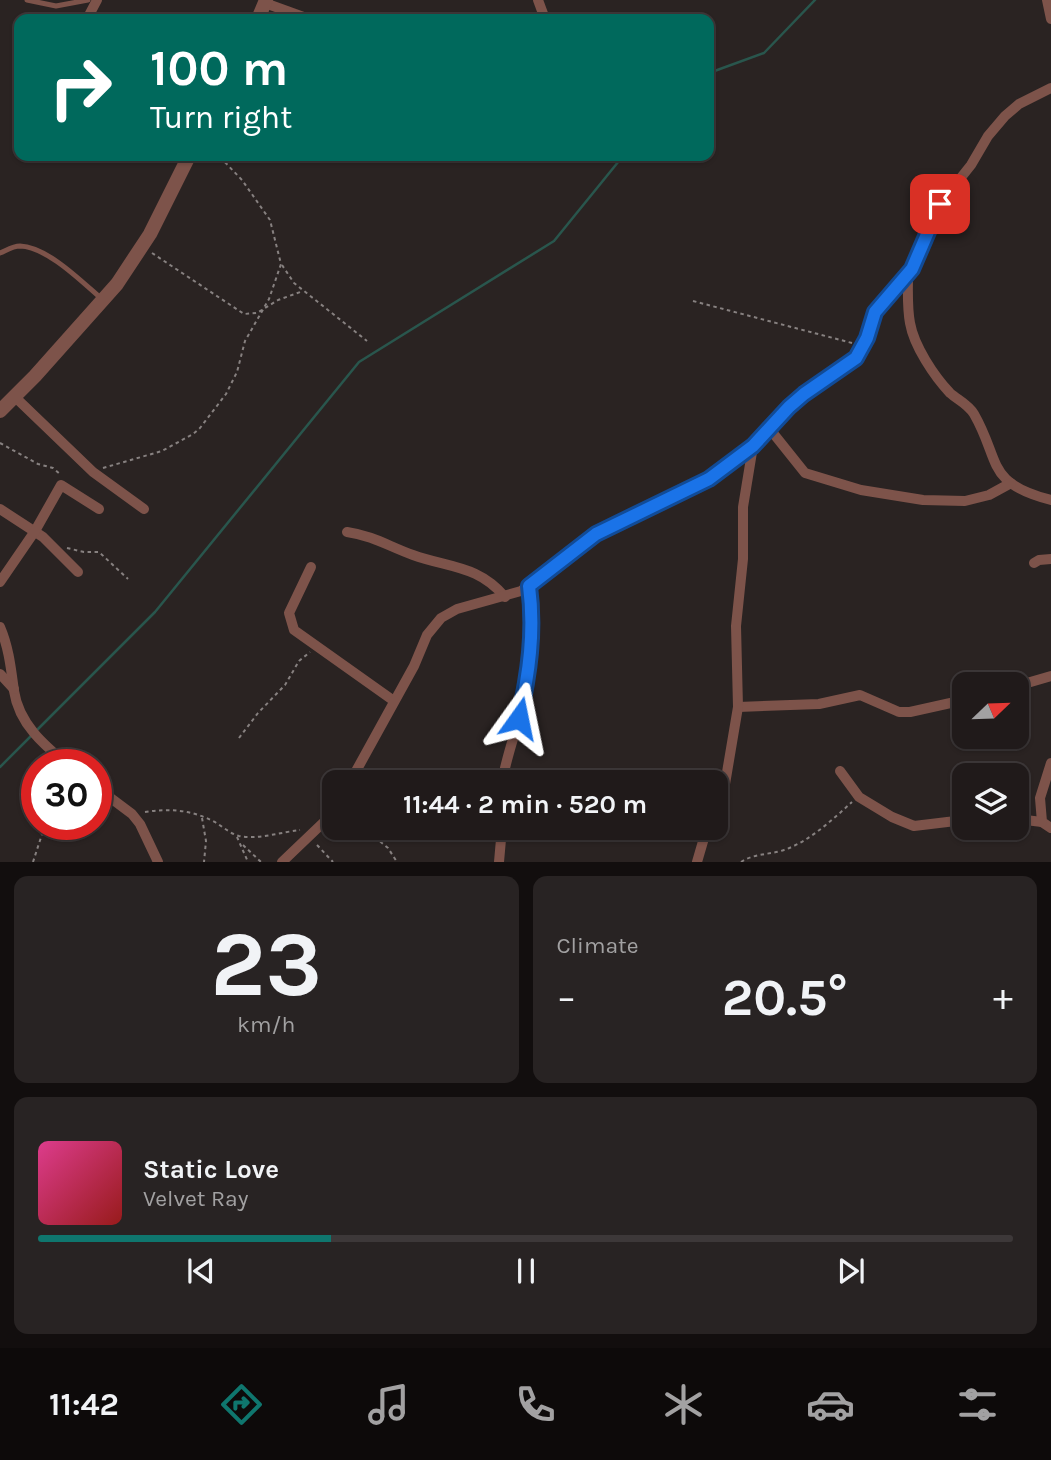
<!DOCTYPE html>
<meta charset="utf-8">
<style>
body{margin:0;font-family:Karla,sans-serif;background:#282323;color:#f1f3f6;height:100vh;display:flex;flex-direction:column;font-size:26px;white-space:nowrap}
*{box-sizing:border-box;margin:0}
p{font-size:23px;color:#a2a1a2}
.icon{flex:none;width:38px;height:38px;fill:none;stroke:currentColor;stroke-width:2;stroke-linecap:round;stroke-linejoin:round}
.map{position:relative;height:862px;overflow:hidden}
.panel{display:flex;flex-direction:column;gap:14px;padding:14px;background:#120e0e;flex:1}
.panel>*{flex:none}
.guide{position:absolute;left:14px;top:14px;width:700px;height:147px;border-radius:14px;box-shadow:0 2px 5px #0004,0 0 0 2px #3d3839;background:#00695c;color:#fff;overflow:hidden}
.needle{width:46px;rotate:67deg}
.controls{position:absolute;left:952px;top:672px;display:grid;gap:14px}
.controls a{display:grid;place-items:center;width:77px;height:77px;border-radius:14px;background:#201a1a;box-shadow:0 2px 5px #0004,0 0 0 2px #3d3839;font-size:35px}
.speed{position:absolute;left:21px;top:749px;display:flex;gap:14px;font-size:35px;font-weight:700;text-align:center}
.speed>*{display:grid;place-content:center;width:91px;height:91px;border-radius:50%;background:#201a1a;box-shadow:0 2px 5px #0004,0 0 0 2px #3d3839;line-height:1}
.speed .limit{border:10px solid #d22;background:#fff;color:#111}
.pin{position:absolute;display:grid;place-items:center;width:60px;height:60px;color:#fff;margin:-30px;border-radius:14px;box-shadow:0 4px 10px #0006}
.me{position:absolute;width:77px;margin:-38px;rotate:12deg;stroke-linejoin:round;filter:drop-shadow(0 0 5px #0008)}
.turn{display:flex;align-items:center;gap:24px;height:147px;padding:0 21px;font-size:32px}
.turn .icon{width:91px;height:91px;stroke-width:2.5}
.turn b{display:block;font-size:49px;line-height:60px}
.big{font-size:52px;font-weight:700;line-height:1.1}
.panel .card{flex:1;display:flex;flex-direction:column;justify-content:center;gap:10px;min-width:0;padding:0 24px;border-radius:14px;background:#282323}
.panel .dial{align-items:center;gap:0}
.dial b{font-size:91px;line-height:1}
.song{display:flex;align-items:center;gap:21px}
.cover{width:84px;height:84px;border-radius:10px;background:linear-gradient(135deg,hsl(330 70% 55%),hsl(0 70% 35%))}
.played{height:7px;border-radius:4px;background:linear-gradient(90deg,#0f766e 30%,#3d3839 30%)}
.keys{display:flex;justify-content:space-around;direction:ltr}
.heat{display:flex;justify-content:space-between;align-items:center;font-size:38px;direction:ltr}
.panel .tiles{flex:1;display:grid;gap:14px;grid-template-columns:1fr 1fr}
.card:last-child{grid-column:span 2}
.trip{position:absolute;left:322px;top:770px;width:406px;height:70px;border-radius:14px;background:#201a1a;box-shadow:0 2px 5px #0004,0 0 0 2px #3d3839;font-weight:700;line-height:70px;text-align:center}
.tab-bar{display:flex;height:112px;justify-content:space-around;align-items:center;background:#0d0a0a;color:#a2a1a2}
.tab-bar .icon{width:49px;height:49px}
.tab-bar .active{color:#0f766e}
.tab-bar b{font-size:32px;color:#f1f3f6}
.map>svg:first-child{display:block}
</style>
<div class="map">
<svg width="1051" height="862" viewBox="0 0 1051 862">
<rect width="100%" height="100%" fill="#2a2322"/>
<g fill="none" stroke-linecap="round" stroke-linejoin="round">
<g stroke="#29564d" stroke-width="2.5">
<path d="M709,73L764,53L815,0"/>
<path d="M37,730L155,612L359,362L554,241L623,156"/>
<path d="M0,767L32,735"/>
</g>
<g stroke="#878180" stroke-width="2" stroke-dasharray="3.5 3.5" stroke-linecap="butt">
<path d="M152,253L244,314L257,313L278,300L303,291"/>
<path d="M282,265L294,283L367,341"/>
<path d="M693,301L852,343"/>
<path d="M0,443L38,464L53,468L60,474"/>
<path d="M103,468L162,451L193,434L200,428L226,394L237,372L245,341L269,299L281,264L270,220L242,180L219,156"/>
<path d="M67,548L84,552H99L128,579"/>
<path d="M239,738L258,713L285,685L299,661L310,652"/>
<path d="M145,812C170,808 192,810 215,822C223,827 231,834 239,836C257,840 282,832 300,830"/>
<path d="M202,818L206,841L204,862"/>
<path d="M364,828L388,848L397,862"/>
<path d="M237,837L248,862"/>
<path d="M243,845L261,862"/>
<path d="M317,845L333,862"/>
<path d="M33,862L44,828"/>
<path d="M741,862C755,853 769,855 784,850C810,841 832,820 852,802"/>
</g>
<g stroke="#7d534a" stroke-width="5">
<path d="M27,0L56,6L88,0"/>
<path d="M0,253C7,250 13,246 20,246C48,247 83,283 103,300"/>
</g>
<g stroke="#7d534a" stroke-width="10">
<path d="M538,0L545,19"/>
<path d="M1047,0L1051,19"/>
<path d="M265,3L309,19"/>
<path d="M87,19L97,0"/>
<path d="M19,118V138"/>
<path d="M908,275C908,291 907,307 910,323C914,346 934,376 950,393C958,400 968,404 974,414C1001,461 985,483 1051,500"/>
<path d="M15,397L93,472L144,509"/>
<path d="M769,428L805,473L861,490L923,500L965,501L989,495L1011,483"/>
<path d="M0,509L43,537L78,572"/>
<path d="M347,532C374,536 388,546 413,555C449,568 478,565 505,597"/>
<path d="M1034,563L1039,560L1051,559"/>
<path d="M311,567L289,613L294,630L394,701"/>
<path d="M0,582L35,531L61,485L99,509"/>
<path d="M0,627C9,648 11,669 14,691C19,724 44,745 68,765"/>
<path d="M0,674L14,689"/>
<path d="M1017,686L1051,676"/>
<path d="M738,707L819,704L860,695L899,712H910L964,700"/>
<path d="M1051,763L1040,798L1042,822L1051,828"/>
<path d="M840,771L859,797L892,817L914,826L964,820"/>
<path d="M350,782L414,666L427,635L441,618L457,609L521,591L596,534L709,479L753,446L789,407L804,394L856,358L867,338L875,312L912,269L940,204L971,165L988,136L1005,116L1019,104L1051,88"/>
<path d="M502,782C506,759 514,737 520,715C530,672 535,630 529,586"/>
<path d="M96,787L132,814L140,824L158,862"/>
<path d="M716,819L723,796L738,707L736,626L743,559V507L753,446"/>
<path d="M1017,819L1042,822"/>
<path d="M282,862L326,820L334,807"/>
<path d="M499,862L502,828"/>
<path d="M697,862L704,838L711,828"/>
</g>
<g stroke="#7d534a" stroke-width="14">
<path d="M258,19L266,0"/>
<path d="M0,411L35,376L117,284L150,234L189,156"/>
</g>
</g>
<g fill="none" stroke-linecap="round" stroke-linejoin="round">
<defs>
<path id="route" d="M519,718C529,674 535,631 529,586L596,534L709,479L753,446L789,407L804,394L856,358L867,338L875,312L912,269L940,204"/>
</defs>
<use href="#route" stroke="#114b97" stroke-width="18"/>
<use href="#route" stroke="#1a73e8" stroke-width="12"/>
</g>
</svg>
<div class="controls">
<a><svg class="needle" viewBox="-14 -14 28 28"><path d="M0-13l5 13h-10z" fill="#e53935"/><path d="M0 13l5-13h-10z" fill="#a2a1a2"/></svg></a>
<a><svg class="icon" aria-label="layers" viewBox="0 0 24 24"><path d="M12 4l9 5-9 5-9-5zM3 14l9 5 9-5"/></svg></a>
</div>
<div class="speed"><div class="limit">30</div></div>
<div class="pin" style="left:940px;top:204px;background:#d93025"><svg class="icon" aria-label="arrive" viewBox="0 0 24 24"><path d="M6 21V4h12l-3 4 3 4H6"/></svg></div>
<svg class="me" style="left:519px;top:718px" viewBox="-20 -20 40 40"><path d="M0-17L14 15 0 8-14 15z" fill="#1a73e8" stroke="#fff" stroke-width="4"/></svg>
<div class="trip">11:44 · 2 min · 520 m</div>
<div class="guide">
<div class="turn"><svg class="icon" aria-label="right" viewBox="0 0 24 24"><path d="M7 20v-9h11M14 6l5 5-5 5"/></svg><div><b>100 m</b>Turn right</div></div>
</div>
</div>
<section class="panel">
<div class="tiles">
<div class="card dial"><b>23</b><p>km/h</p></div>
<div class="card"><p>Climate</p>
<div class="heat"><a>−</a><b class="big">20.5°</b><a>+</a></div>
</div>
<div class="card">
<div class="song"><i class="cover"></i><div><b>Static Love</b><p>Velvet Ray</p></div></div>
<div class="played"></div>
<div class="keys"><svg class="icon" aria-label="previous" viewBox="0 0 24 24"><path d="M18 5L8 12l10 7zM5 5v14"/></svg><svg class="icon" aria-label="pause" viewBox="0 0 24 24"><path d="M8 5v14M16 5v14"/></svg><svg class="icon" aria-label="next" viewBox="0 0 24 24"><path d="M6 5l10 7-10 7zM19 5v14"/></svg></div>
</div>
</div>
</section>
<nav class="tab-bar">
<b>11:42</b>
<svg class="icon active" aria-label="directions" viewBox="0 0 24 24"><path d="M12 3l9 9-9 9-9-9zM9 14v-3h6M13 9l2 2-2 2"/></svg>
<svg class="icon" aria-label="music" viewBox="0 0 24 24"><path d="M9 18V5l10-2v13"/><circle cx="6" cy="18" r="3"/><circle cx="16" cy="16" r="3"/></svg>
<svg class="icon" aria-label="phone" viewBox="0 0 24 24"><path d="M5 4h4l2 5-3 2q2 4 5 5l2-3 5 2v4C11 20 4 13 5 4z"/></svg>
<svg class="icon" aria-label="climate" viewBox="0 0 24 24"><path d="M12 3v18M4 7l16 10M4 17L20 7"/></svg>
<svg class="icon" aria-label="car" viewBox="0 0 24 24"><path d="M5 17H2v-5l4-1 3-4h7l3 4 3 1v5h-3M9 17h6M6 11h13"/><circle cx="7" cy="17" r="2"/><circle cx="17" cy="17" r="2"/></svg>
<svg class="icon" aria-label="filters" viewBox="0 0 24 24"><path d="M4 7h16M4 17h16"/><circle cx="9" cy="7" r="2"/><circle cx="15" cy="17" r="2"/></svg>
</nav>
